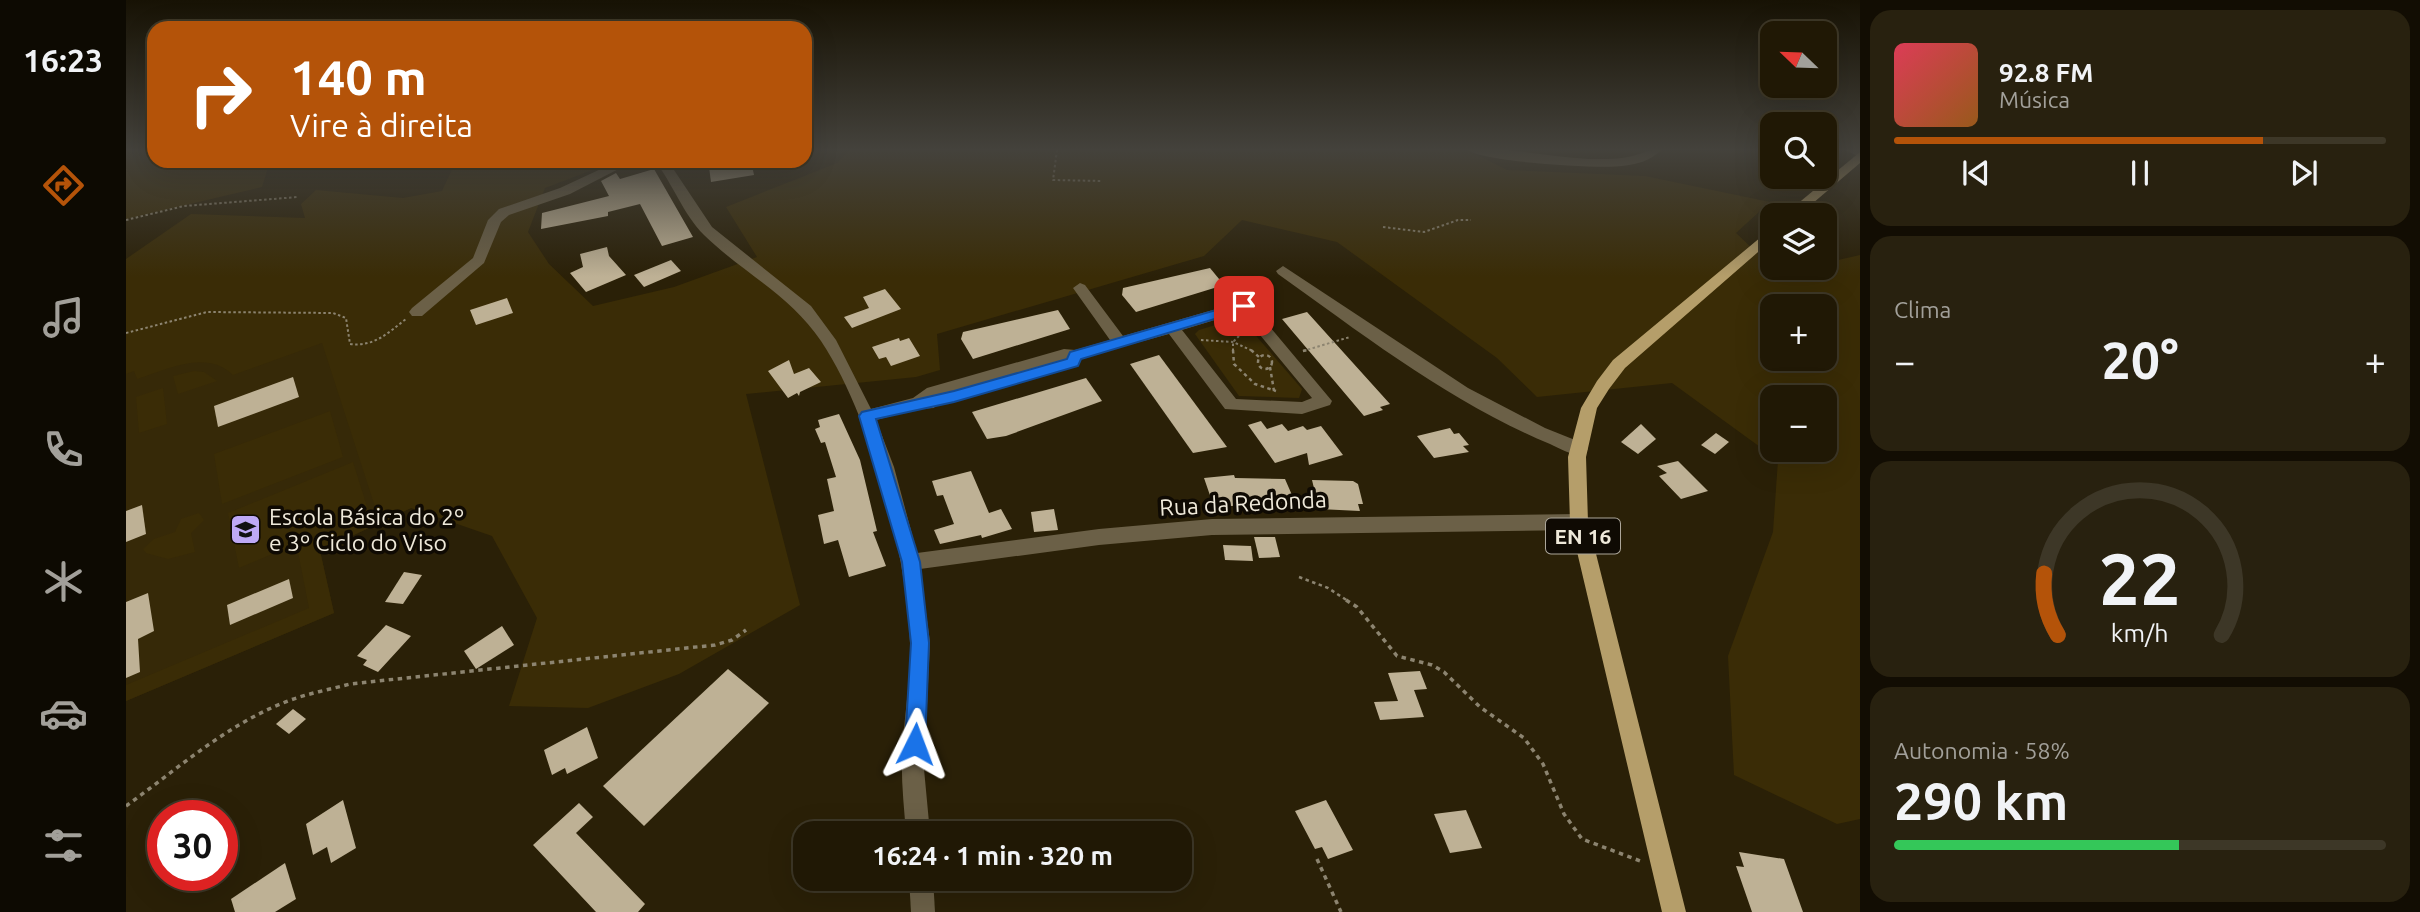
<!DOCTYPE html>
<html lang="pt">
<meta charset="utf-8">
<style>
body{margin:0;font-family:Ubuntu,sans-serif;background:#28210f;color:#f1f3f6;height:100vh;display:flex;flex-direction:column;font-size:26px;white-space:nowrap}
*{box-sizing:border-box;margin:0}
p{font-size:23px;color:#a2a09a}
.icon{flex:none;width:38px;height:38px;fill:none;stroke:currentColor;stroke-width:2;stroke-linecap:round;stroke-linejoin:round}
.map{position:relative;flex:1;overflow:hidden}
.drawer{display:flex;flex-direction:column;gap:10px;padding:10px;background:#120d03;width:560px}
.drawer>*{flex:none}
.hud{position:absolute;left:21px;top:21px;width:665px;height:147px;border-radius:21px;box-shadow:0 7px 28px #0002,0 0 0 2px #3d3727;background:#b45309;color:#fff;overflow:hidden}
.needle{width:46px;rotate:293deg}
.fabs{position:absolute;left:1634px;top:21px;display:grid;gap:14px}
.fabs a{display:grid;place-items:center;width:77px;height:77px;border-radius:14px;background:#201805;box-shadow:0 7px 28px #0002,0 0 0 2px #3d3727;font-size:35px}
.speed{position:absolute;left:21px;top:800px;display:flex;gap:14px;font-size:35px;font-weight:700;text-align:center}
.speed>*{display:grid;place-content:center;width:91px;height:91px;border-radius:50%;background:#201805;box-shadow:0 7px 28px #0002,0 0 0 2px #3d3727;line-height:1}
.speed .limit{border:10px solid #d22;background:#fff;color:#111}
.pin{position:absolute;display:grid;place-items:center;width:60px;height:60px;color:#fff;margin:-30px;border-radius:14px;box-shadow:0 4px 10px #0006}
.me{position:absolute;width:77px;margin:-38px;rotate:3deg;stroke-linejoin:round;filter:drop-shadow(0 0 5px #0008)}
.turn{display:flex;align-items:center;gap:24px;height:147px;padding:0 28px;font-size:32px}
.turn .icon{width:91px;height:91px;stroke-width:2.5}
.turn b{display:block;font-size:49px;line-height:60px}
.big{font-size:52px;font-weight:600;line-height:1.1}
.drawer .tile{flex:1;display:flex;flex-direction:column;justify-content:center;gap:10px;min-width:0;padding:0 24px;border-radius:21px;background:#28210f}
.drawer .dial{align-items:center;gap:0}
.dial svg{height:182px;overflow:visible;fill:none;stroke:#3d3727;stroke-width:7;stroke-linecap:round;text-anchor:middle}
.dial text{fill:#f1f3f6;stroke:none}
.song{display:flex;align-items:center;gap:21px}
.cover{width:84px;height:84px;border-radius:10px;background:linear-gradient(135deg,hsl(350 70% 55%),hsl(30 70% 35%))}
.played{height:7px;border-radius:4px;background:linear-gradient(90deg,#b45309 75%,#3d3727 75%)}
.keys{display:flex;justify-content:space-around;direction:ltr}
.heat{display:flex;justify-content:space-between;align-items:center;font-size:38px;direction:ltr}
.charge{height:10px;border-radius:5px;background:linear-gradient(90deg,#34c759 58%,#3d3727 0)}
.trip{position:absolute;left:667px;top:821px;width:399px;height:70px;border-radius:21px;background:#201805;box-shadow:0 7px 28px #0002,0 0 0 2px #3d3727;font-weight:600;line-height:70px;text-align:center}
main{display:flex;flex:1;min-height:0}
.dock{display:flex;flex-direction:column;width:126px;justify-content:space-around;align-items:center;background:#0d0a02;color:#a2a09a}
.dock .icon{width:49px;height:49px}
.dock .selected{color:#b45309}
.dock b{font-size:32px;color:#f1f3f6}
.map>svg:first-child{display:block}
</style>
<main>
<nav class="dock">
<b>16:23</b>
<svg class="icon selected" aria-label="directions" viewBox="0 0 24 24"><path d="M12 3l9 9-9 9-9-9zM9 14v-3h6M13 9l2 2-2 2"/></svg>
<svg class="icon" aria-label="music" viewBox="0 0 24 24"><path d="M9 18V5l10-2v13"/><circle cx="6" cy="18" r="3"/><circle cx="16" cy="16" r="3"/></svg>
<svg class="icon" aria-label="phone" viewBox="0 0 24 24"><path d="M5 4h4l2 5-3 2q2 4 5 5l2-3 5 2v4C11 20 4 13 5 4z"/></svg>
<svg class="icon" aria-label="climate" viewBox="0 0 24 24"><path d="M12 3v18M4 7l16 10M4 17L20 7"/></svg>
<svg class="icon" aria-label="car" viewBox="0 0 24 24"><path d="M5 17H2v-5l4-1 3-4h7l3 4 3 1v5h-3M9 17h6M6 11h13"/><circle cx="7" cy="17" r="2"/><circle cx="17" cy="17" r="2"/></svg>
<svg class="icon" aria-label="filters" viewBox="0 0 24 24"><path d="M4 7h16M4 17h16"/><circle cx="9" cy="7" r="2"/><circle cx="15" cy="17" r="2"/></svg>
</nav>
<div class="map">
<svg width="1734" height="912" viewBox="0 0 1734 912">
<rect width="100%" height="100%" fill="#2a2007"/>
<path fill="#362908" d="M211,322L285,508L194,551L208,613L0,701V355Z"/>
<g fill="#3a2c06" fill-rule="evenodd">
<path d="M0,150H28V161H144L136,187L0,219Z"/>
<path d="M723,150H1341L1381,170L1519,176L1644,202L1610,233L1647,268L1656,273L1699,268V263L1734,255V819L1711,824L1608,775L1602,656L1647,532L1652,460L1546,383L1411,397L1371,358L1211,242L1116,220L1078,256L811,334L814,370L790,377L620,394L674,605L553,674L462,708L383,706L411,618L366,536L285,508L194,551L208,613L0,701V685L183,608L171,547L251,513L196,343L107,375C80,349 42,369 11,379L8,371L0,374V259L65,214L179,218L175,204L190,190L277,198L316,191L330,161H490L419,188L402,232L423,264L467,306L548,287L631,257L600,207L711,163ZM1647,306H1699V359H1647ZM1647,397H1699V450H1647Z"/>
<path d="M1106,320L1119,323L1176,389L1173,398L1113,396L1069,334L1073,330Z"/>
<path d="M68,371L78,372L91,381L52,394L47,376Z"/>
<path d="M37,388L41,424L13,433L10,397Z"/>
<path d="M204,411L217,457L96,504L88,454Z"/>
<path d="M227,462L243,513L113,568L102,513Z"/>
<path d="M73,513L78,520L65,533L69,552L42,559L20,553L17,549L28,539L49,532L55,519Z"/>
</g>
<g fill="#beb195">
<path d="M625,161L628,175L585,182L583,167Z"/>
<path d="M528,169L567,237L536,246L514,204L482,212V216L415,229L416,213L483,196L475,181L490,173L494,179Z"/>
<path d="M481,247L483,256L500,275L460,292L444,273L457,267L454,254Z"/>
<path d="M545,260L555,271L518,287L508,275Z"/>
<path d="M1084,268L1098,285L1010,312L996,295L997,288Z"/>
<path d="M759,289L775,309L726,328L718,317L743,308L737,297Z"/>
<path d="M381,298L387,313L350,325L344,310Z"/>
<path d="M932,310L944,329L847,359L835,339L837,332Z"/>
<path d="M1181,312L1264,404L1254,407L1257,410L1238,416L1156,319Z"/>
<path d="M773,338L774,341L783,338L794,356L765,366L760,357L753,359L746,347Z"/>
<path d="M1033,355L1101,447L1067,453L1004,364Z"/>
<path d="M663,360L668,374L683,368L695,382L674,392L673,396L671,393L662,398L642,371Z"/>
<path d="M167,377L173,397L92,427L88,406Z"/>
<path d="M960,378L976,401L880,436L861,439L846,412Z"/>
<path d="M713,414L734,460L751,531L747,532L760,566L723,577L712,540L698,544L692,515L708,511L701,479L710,477L699,442L695,443L689,429L694,427L692,420Z"/>
<path d="M1135,421L1141,429L1156,424L1162,431L1177,426L1181,430L1195,426L1217,455L1183,465L1181,453L1149,463L1122,425Z"/>
<path d="M1515,424L1530,439L1512,454L1495,442Z"/>
<path d="M1324,428L1328,434L1333,433L1343,445L1337,446L1343,452L1308,458L1291,436Z"/>
<path d="M1590,433L1603,442L1589,454L1575,445Z"/>
<path d="M1552,461L1582,491L1555,499L1533,476L1541,473L1531,466Z"/>
<path d="M845,471L863,513L875,509L886,529L856,538L855,535L814,544L808,530L828,524L817,495L811,496L806,481Z"/>
<path d="M1108,475L1109,478L1159,479L1169,502L1088,507L1078,478Z"/>
<path d="M1186,480L1227,481L1232,484L1237,504H1232L1234,511L1193,509Z"/>
<path d="M16,505L20,534L0,542V511Z"/>
<path d="M928,509L932,530L908,532L905,512Z"/>
<path d="M1128,537H1149L1154,557L1133,558Z"/>
<path d="M1097,545L1125,546L1127,561L1099,560Z"/>
<path d="M278,572L296,575L277,604L259,602Z"/>
<path d="M163,579L167,598L104,625L101,605Z"/>
<path d="M22,593L28,631L12,639L14,672L0,678V602Z"/>
<path d="M260,625L285,636L252,672L237,665L241,660L231,656Z"/>
<path d="M376,626L388,645L350,669L338,651Z"/>
<path d="M602,669L643,703L518,826L477,786Z"/>
<path d="M1294,671L1301,689L1288,690L1298,717L1254,720L1248,702L1272,701L1262,673Z"/>
<path d="M167,709L180,719L163,734L150,724Z"/>
<path d="M461,727L472,758L441,774L439,768L426,775L418,750Z"/>
<path d="M217,800L230,848L205,863L201,847L187,855L180,824Z"/>
<path d="M1200,800L1227,850L1202,859L1196,847L1189,849L1169,811Z"/>
<path d="M453,803L467,817L450,833L519,904L512,912H470L407,845Z"/>
<path d="M1340,810L1356,848L1324,853L1308,814Z"/>
<path d="M1613,852L1658,859L1677,912H1626L1610,866L1618,867Z"/>
<path d="M159,863L170,899L149,912H109L105,899Z"/>
</g>
<g fill="none" stroke-linecap="round" stroke-linejoin="round">
<g stroke="#8c8470" stroke-width="2" stroke-dasharray="2.5 2.5" stroke-linecap="butt">
<path d="M931,150L927,180L976,181"/>
<path d="M0,220L58,206L172,197"/>
<path d="M1257,227L1298,232L1332,220H1345"/>
<path d="M0,333L81,312L207,313L220,318L224,344C248,347 262,333 280,319"/>
<path d="M1075,340L1107,342L1127,351"/>
<path d="M1107,351V342L1120,329"/>
<path d="M1177,351L1224,337"/>
</g>
<g stroke="#8c8470" stroke-width="2.5" stroke-dasharray="3.5 3.5" stroke-linecap="butt">
<path d="M1107,350L1108,364L1129,384L1150,391"/>
<path d="M1125,350L1133,357"/>
<path d="M1177,351L1182,350"/>
<circle cx="1139" cy="362" r="7"/>
<path d="M1144,367L1148,391"/>
<path d="M1173,577L1202,588L1222,601"/>
</g>
<g stroke="#8c8470" stroke-width="3.5" stroke-dasharray="4.5 4.5" stroke-linecap="butt">
<path d="M1220,600L1231,607L1271,656L1306,665L1318,672L1354,707L1398,738L1417,764L1438,814L1456,839L1517,862"/>
<path d="M0,806C50,770 99,726 157,703C178,694 202,690 224,684L589,645L606,640L620,630"/>
<path d="M1191,859L1215,912"/>
</g>
<g fill="#6b6047" fill-rule="evenodd">
<path d="M1342,150C1385,146 1428,159 1472,159C1484,159 1498,159 1510,155C1520,152 1525,149 1535,150C1525,161 1511,164 1496,166C1473,169 1357,162 1342,150Z"/>
<path d="M1719,150H1734V157Z"/>
<path d="M492,161H508L444,194L383,215L375,222L358,263L296,316H286L283,312L286,308L347,258L362,220L373,209L434,188Z"/>
<path d="M529,161H542L586,227L685,306L710,340L745,409L787,398L801,388L938,349L949,350L984,340L947,288L954,283L959,285L997,336L1118,301L1123,302L1206,401L1204,405L1176,414L1099,409L1043,334L807,398L810,404L808,408L792,409L750,420L768,467L791,553L973,529L1086,519L1453,514L1460,517L1462,522L1460,527L1453,530L1086,535L973,545L794,569L804,642L798,769L804,833H780C778,807 775,780 776,754C778,717 785,680 784,643C781,554 745,416 695,341C664,295 617,273 578,235C557,214 547,184 529,161ZM1115,312L1186,398L1176,402L1110,399L1056,330Z"/>
<path d="M1157,266L1342,388L1419,428L1459,444L1462,449L1459,454C1448,457 1435,449 1424,444C1325,403 1239,336 1152,274L1150,271Z"/>
<path d="M783,878H807L809,912H785Z"/>
</g>
<g fill="#b59e6a" fill-rule="evenodd">
<path d="M1734,152V163L1673,215H1658Z"/>
<path d="M1647,227V239L1499,368L1483,389L1471,408L1460,457L1462,522L1560,912H1536L1444,522L1442,457L1455,408L1471,381L1487,360Z"/>
</g>
</g>
<linearGradient id="sky" x2="0" y2="1"><stop stop-color="#171204"/><stop offset="0.54" stop-color="#44423c"/><stop offset="1" stop-color="#44423c" stop-opacity="0"/></linearGradient>
<rect width="1734" height="277" fill="url(#sky)"/>
<path fill="#1a73e8" stroke="#114b97" stroke-width="2" d="M1118,302L1124,306L1122,309L955,359L952,366L828,402L750,419L794,562L803,643L799,744L796,751L789,754L782,751L779,744L785,643L776,562L733,416L736,412L828,391L941,359L944,352Z"/>
<defs>
<symbol id="school-square" viewBox="-11 -11 22 22"><rect x="-9" y="-9" width="18" height="18" rx="4" fill="#bea9f5" stroke="#0f0a03"/><path d="M0-5L7-2L0 1L-7-2ZM-4 1L0 2.5L4 1V4Q0 6-4 4Z" fill="#111"/></symbol>
</defs>
<g fill-rule="evenodd">
<use href="#school-square" x="102" y="512" width="35" height="35"/>
</g>
<g text-anchor="middle" dominant-baseline="central" stroke-width="7" stroke-linejoin="round" paint-order="stroke">
<rect fill="#0f0a03" stroke="#aca69a" stroke-width="2" x="1420" y="518.5" width="74" height="35" rx="5"/>
<g font-size="21" font-weight="bold" fill="#efe9da">
<text x="1457" y="536">EN 16</text>
</g>
<g font-size="23" fill="#efe9da" stroke="#0f0a03">
<text transform="translate(1117 503) rotate(-3)">Rua da Redonda</text>
</g>
<g font-size="23" fill="#efe9da" stroke="#0f0a03" text-anchor="start">
<text x="143" y="516">Escola Básica do 2º<tspan x="143" dy="26">e 3º Ciclo do Viso</tspan></text>
</g>
</g>
</svg>
<div class="fabs">
<a><svg class="needle" viewBox="-14 -14 28 28"><path d="M0-13l5 13h-10z" fill="#e53935"/><path d="M0 13l5-13h-10z" fill="#a2a09a"/></svg></a>
<a><svg class="icon" aria-label="search" viewBox="0 0 24 24"><circle cx="10" cy="10" r="6"/><path d="M15 15l6 6"/></svg></a>
<a><svg class="icon" aria-label="layers" viewBox="0 0 24 24"><path d="M12 4l9 5-9 5-9-5zM3 14l9 5 9-5"/></svg></a>
<a>+</a>
<a>−</a>
</div>
<div class="speed"><div class="limit">30</div></div>
<div class="pin" style="left:1118px;top:306px;background:#d93025"><svg class="icon" aria-label="arrive" viewBox="0 0 24 24"><path d="M6 21V4h12l-3 4 3 4H6"/></svg></div>
<svg class="me" style="left:789px;top:744px" viewBox="-20 -20 40 40"><path d="M0-17L14 15 0 8-14 15z" fill="#1a73e8" stroke="#fff" stroke-width="4"/></svg>
<div class="trip">16:24 · 1 min · 320 m</div>
<div class="hud">
<div class="turn"><svg class="icon" aria-label="right" viewBox="0 0 24 24"><path d="M7 20v-9h11M14 6l5 5-5 5"/></svg><div><b>140 m</b>Vire à direita</div></div>
</div>
</div>
<section class="drawer">
<div class="tile">
<div class="song"><i class="cover"></i><div><b>92.8 FM</b><p>Música</p></div></div>
<div class="played"></div>
<div class="keys"><svg class="icon" aria-label="previous" viewBox="0 0 24 24"><path d="M18 5L8 12l10 7zM5 5v14"/></svg><svg class="icon" aria-label="pause" viewBox="0 0 24 24"><path d="M8 5v14M16 5v14"/></svg><svg class="icon" aria-label="next" viewBox="0 0 24 24"><path d="M6 5l10 7-10 7zM19 5v14"/></svg></div>
</div>
<div class="tile"><p>Clima</p>
<div class="heat"><a>−</a><b class="big">20°</b><a>+</a></div>
</div>
<div class="tile dial"><svg viewBox="0 0 100 80">
<path d="M14 69A42 42 0 1 1 86 69"/>
<path d="M14 69A42 42 0 0 1 8 42" stroke="#b45309"/>
<text x="50" y="56" font-size="32" font-weight="700">22</text>
<text x="50" y="72" font-size="11">km/h</text>
</svg></div>
<div class="tile"><p>Autonomia · 58%</p><b class="big">290 km</b><div class="charge"></div></div>
</section>
</main>
